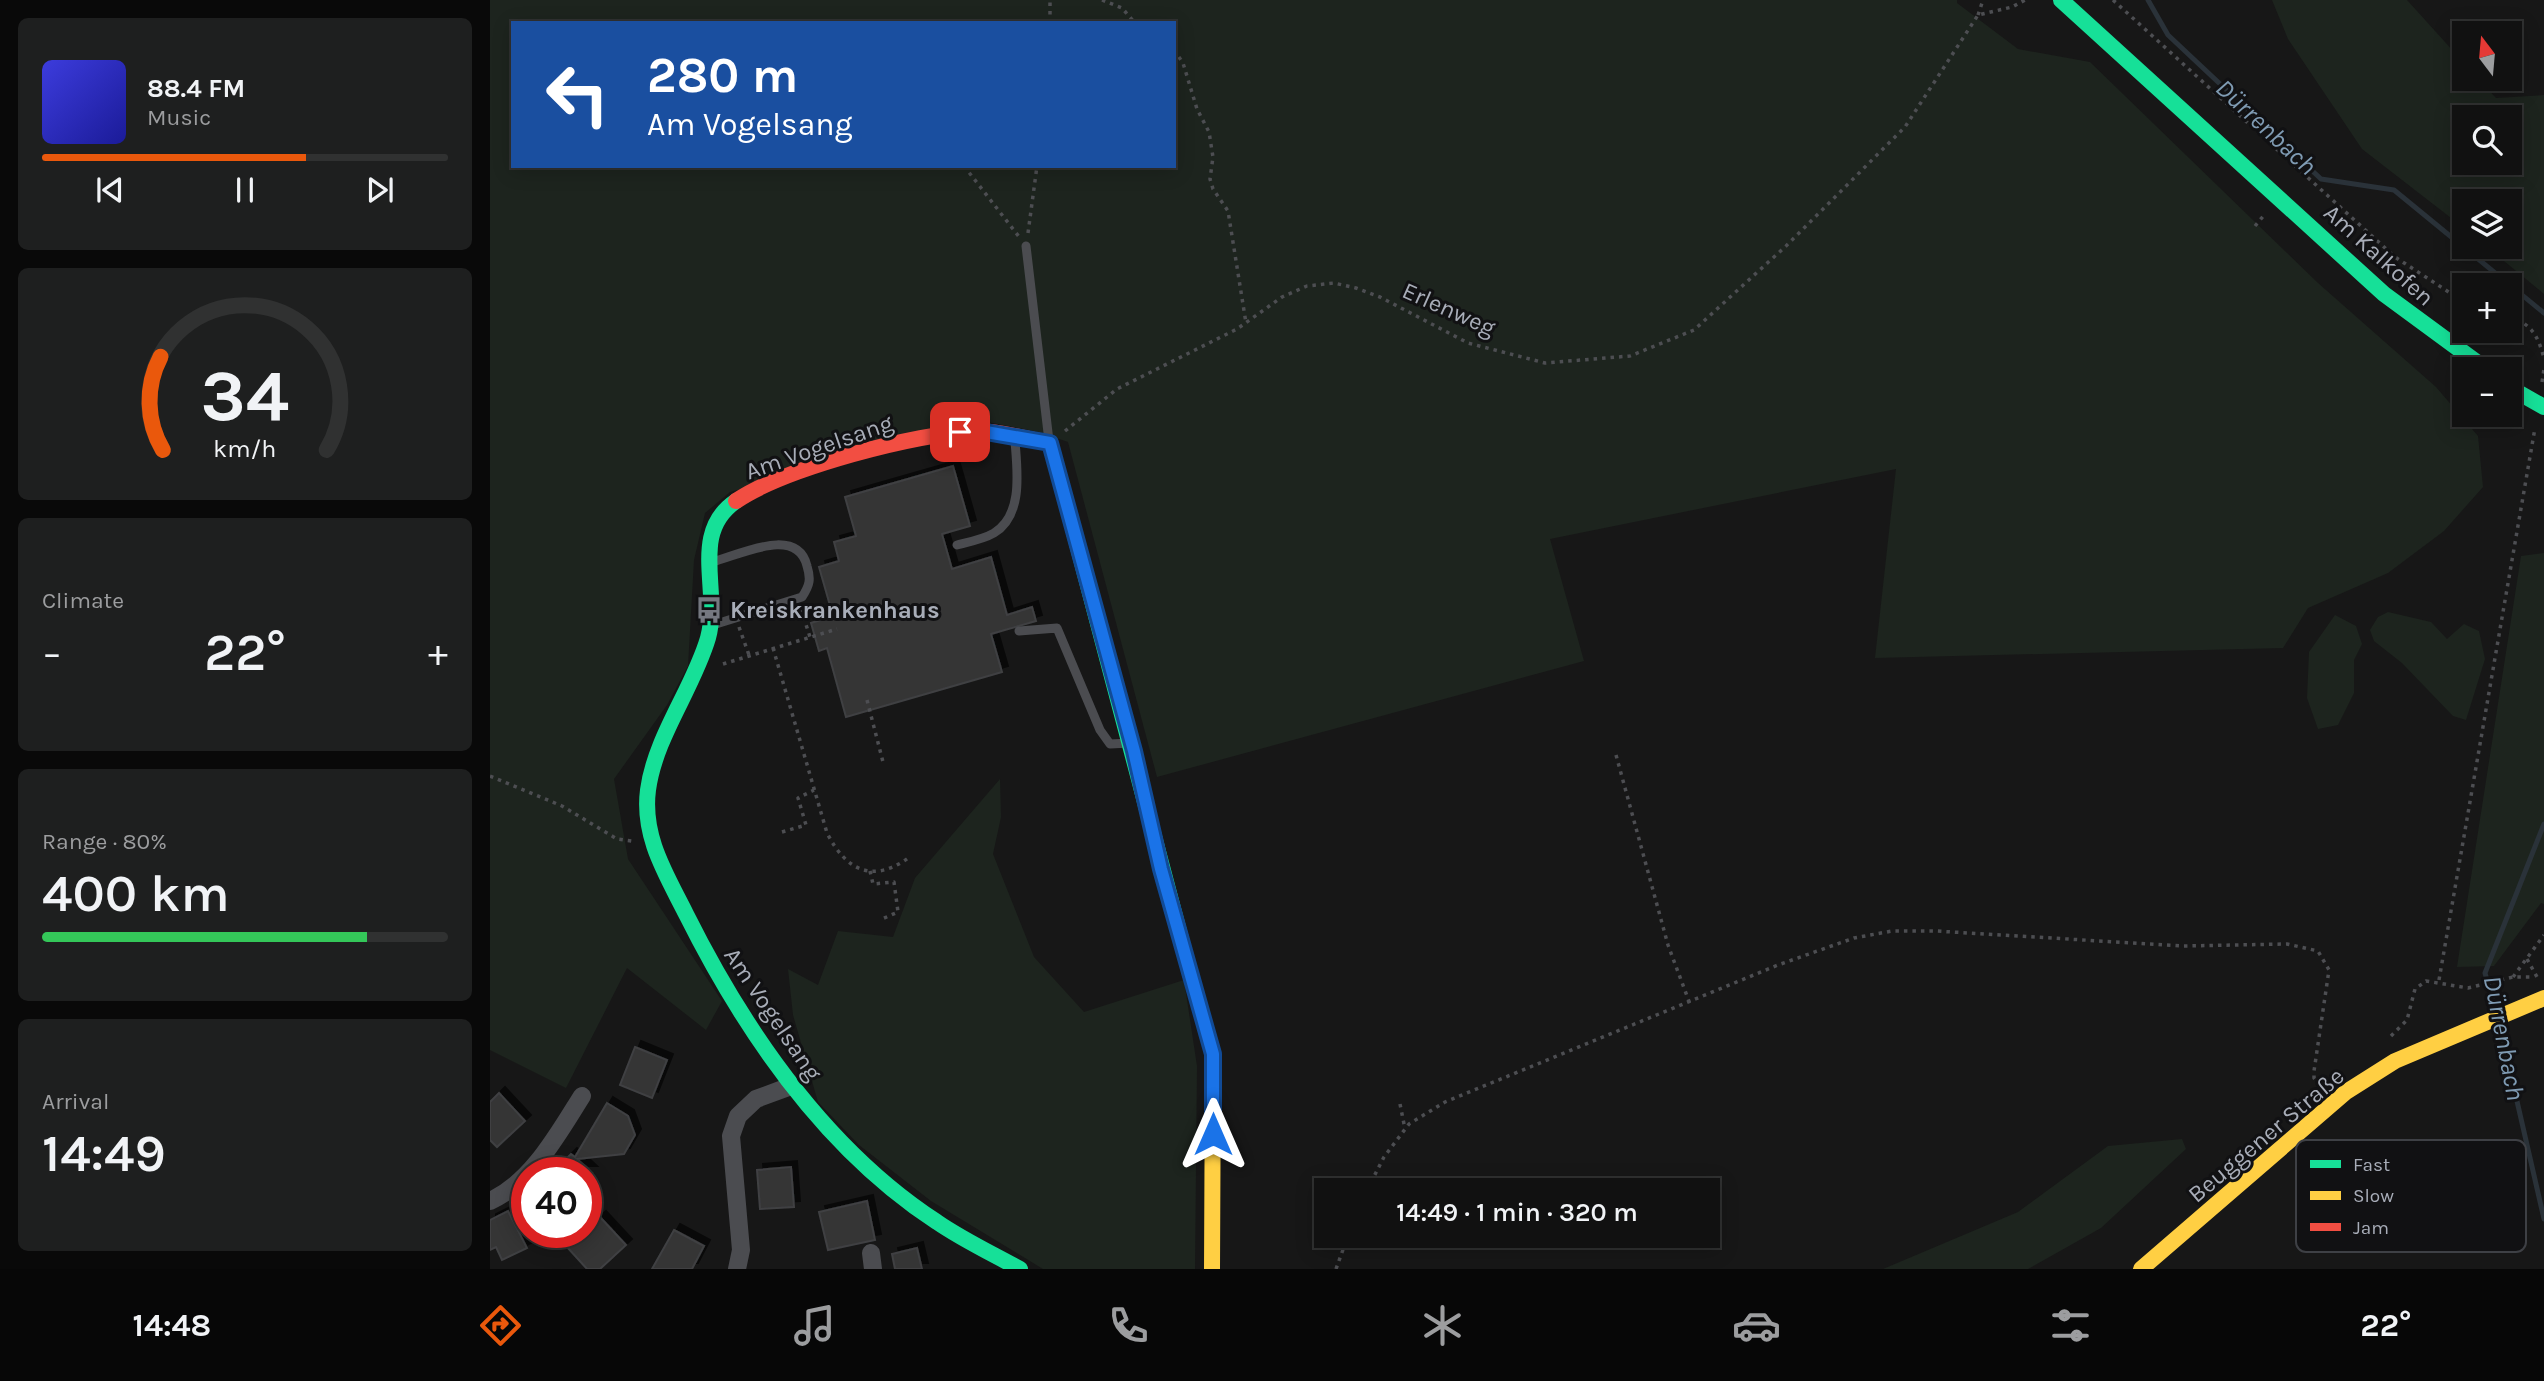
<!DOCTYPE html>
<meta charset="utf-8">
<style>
body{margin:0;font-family:Karla,sans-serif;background:#1e1f1f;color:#f1f3f6;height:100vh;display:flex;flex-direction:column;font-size:26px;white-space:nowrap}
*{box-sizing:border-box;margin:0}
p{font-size:23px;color:#9c9d9f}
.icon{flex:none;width:38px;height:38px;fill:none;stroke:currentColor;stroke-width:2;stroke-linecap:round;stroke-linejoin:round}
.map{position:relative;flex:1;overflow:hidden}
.sheet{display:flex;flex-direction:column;gap:18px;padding:18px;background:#090909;width:490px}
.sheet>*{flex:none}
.banner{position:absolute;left:21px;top:21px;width:665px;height:147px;border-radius:0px;box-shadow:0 4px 18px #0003,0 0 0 2px #303131;background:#1a4fa0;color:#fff;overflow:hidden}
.needle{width:46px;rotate:344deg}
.controls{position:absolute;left:1962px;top:21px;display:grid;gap:14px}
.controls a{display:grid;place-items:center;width:70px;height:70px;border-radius:0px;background:#111;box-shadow:0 4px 18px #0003,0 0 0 2px #303131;font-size:35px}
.speed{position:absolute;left:21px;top:1157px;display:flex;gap:14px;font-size:35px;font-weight:700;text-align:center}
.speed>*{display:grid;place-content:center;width:91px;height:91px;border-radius:50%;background:#111;box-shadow:0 4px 18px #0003,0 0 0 2px #303131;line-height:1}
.speed .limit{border:10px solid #d22;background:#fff;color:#111}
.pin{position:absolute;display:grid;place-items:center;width:60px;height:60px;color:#fff;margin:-30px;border-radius:14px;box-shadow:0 4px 10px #0006}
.me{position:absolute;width:77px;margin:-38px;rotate:0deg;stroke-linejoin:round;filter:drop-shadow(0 0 5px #0008)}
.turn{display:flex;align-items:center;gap:24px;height:147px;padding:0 21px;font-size:32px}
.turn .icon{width:91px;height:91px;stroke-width:2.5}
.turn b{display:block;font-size:49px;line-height:60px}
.big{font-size:52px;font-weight:600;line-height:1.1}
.sheet .tile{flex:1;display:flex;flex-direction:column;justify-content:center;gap:10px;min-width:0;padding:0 24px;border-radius:10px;background:#1e1f1f}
.sheet .dial{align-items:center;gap:0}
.dial svg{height:182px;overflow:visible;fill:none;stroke:#303131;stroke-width:7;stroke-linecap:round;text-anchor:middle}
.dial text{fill:#f1f3f6;stroke:none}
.song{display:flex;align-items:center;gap:21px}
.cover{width:84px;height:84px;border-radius:10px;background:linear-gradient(135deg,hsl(240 70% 55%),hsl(240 70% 35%))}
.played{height:7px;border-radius:4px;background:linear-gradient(90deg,#ea580c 65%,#303131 65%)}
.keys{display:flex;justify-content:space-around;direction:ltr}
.heat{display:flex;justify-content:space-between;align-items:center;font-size:38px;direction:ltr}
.charge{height:10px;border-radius:5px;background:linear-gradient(90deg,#34c759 80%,#303131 0)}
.trip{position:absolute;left:824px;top:1178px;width:406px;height:70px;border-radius:0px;background:#111;box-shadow:0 4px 18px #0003,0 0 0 2px #303131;font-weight:600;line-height:70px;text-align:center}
.dock{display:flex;height:112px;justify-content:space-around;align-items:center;background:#070707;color:#9c9d9f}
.dock .icon{width:49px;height:49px}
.dock .on{color:#ea580c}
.dock b{font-size:32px;color:#f1f3f6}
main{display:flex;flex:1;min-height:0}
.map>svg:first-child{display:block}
</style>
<main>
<section class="sheet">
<div class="tile">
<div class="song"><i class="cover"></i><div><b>88.4 FM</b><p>Music</p></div></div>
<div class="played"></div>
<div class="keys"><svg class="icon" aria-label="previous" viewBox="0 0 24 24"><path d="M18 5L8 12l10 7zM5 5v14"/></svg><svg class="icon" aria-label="pause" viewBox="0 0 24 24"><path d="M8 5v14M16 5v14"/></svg><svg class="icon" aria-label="next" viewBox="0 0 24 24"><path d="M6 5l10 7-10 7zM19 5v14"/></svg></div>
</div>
<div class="tile dial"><svg viewBox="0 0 100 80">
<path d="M14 69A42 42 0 1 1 86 69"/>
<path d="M14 69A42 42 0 0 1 13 28" stroke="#ea580c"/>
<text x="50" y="56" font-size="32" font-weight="700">34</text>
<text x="50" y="72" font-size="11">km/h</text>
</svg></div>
<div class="tile"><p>Climate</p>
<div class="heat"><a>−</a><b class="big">22°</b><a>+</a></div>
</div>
<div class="tile"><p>Range · 80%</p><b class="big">400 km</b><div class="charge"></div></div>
<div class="tile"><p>Arrival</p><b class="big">14:49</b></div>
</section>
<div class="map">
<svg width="2054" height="1269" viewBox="0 0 2054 1269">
<defs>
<filter id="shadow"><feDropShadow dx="6" dy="-6" stdDeviation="0" flood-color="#0009"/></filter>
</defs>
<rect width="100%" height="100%" fill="#171717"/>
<g fill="#1d241e" fill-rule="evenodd">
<path d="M0,0H1467V3L1528,49L1600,62L1828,283L1946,387L1988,436L1993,487L1954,531L1898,573L1818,608L1793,648L1385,658L1406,469L1060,539L1094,661L667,777L578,442L549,432L498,422L240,492L215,513L204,560L198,666L177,705L124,779L138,859L232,1001L216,1030L137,968L76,1088L0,1050ZM23,23H684V166H23Z"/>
<path d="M1782,0H1917L1974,63V79H1988L2006,98L2054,95V294L1997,247H2020V201H1974V228L1872,149L1798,39ZM1974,117H2020V163H1974Z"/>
<path d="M2054,553V904L2051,903L2004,966L1967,967L2031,556Z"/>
<path d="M1898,612L1941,622L1957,639L1974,624L1989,631L1995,659L1976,720L1963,716L1912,663L1884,641L1880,630L1888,617Z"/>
<path d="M1845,615L1866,626L1872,644L1864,660V693L1848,725L1828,729L1817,698L1819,652Z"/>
<path d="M510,779L511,817L503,854L544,957L594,1012L694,980L707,1066L705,1269H553L441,1201L369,1145L328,1102L303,1015L298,969L328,985L348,931L403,937L425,878Z"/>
<path d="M1692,1139L1696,1149L1611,1228L1538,1269H1393L1528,1212L1618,1146Z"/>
</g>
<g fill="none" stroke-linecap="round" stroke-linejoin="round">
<g stroke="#2a3239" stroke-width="5">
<path d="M1658,0L1678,35L1831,179L1904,190L2054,313"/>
<path d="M2005,1008L1995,973L2054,824"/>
<path d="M2010,1027L2054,1219"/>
</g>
</g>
<g fill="#353536" stroke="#3f4043" stroke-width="2" filter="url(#shadow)">
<path d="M463,466L480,526L452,534L462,569L501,557L517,615L542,607L546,621L501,634L512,672L356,717L337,648L329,651L321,623L343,616L329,567L349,561L344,542L366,536L355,497Z"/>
<path d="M145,1047L177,1060L162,1098L130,1085Z"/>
<path d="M9,1093L35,1121L7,1147L0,1140V1102Z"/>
<path d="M117,1103L138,1116L145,1135L134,1154L87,1159L101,1172H63L81,1154L85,1157Z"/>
<path d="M301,1167L304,1207L270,1209L267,1170Z"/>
<path d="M377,1201L385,1240L338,1250L329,1212Z"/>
<path d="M18,1211L37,1248L12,1260L6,1247L0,1250V1220Z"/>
<path d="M110,1217L136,1245L110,1269H97L77,1247Z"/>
<path d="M184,1230L214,1246L202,1269H162Z"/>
<path d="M427,1248L432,1269H405L402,1254Z"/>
</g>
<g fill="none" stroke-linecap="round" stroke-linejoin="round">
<g stroke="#4d4e52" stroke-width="3.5" stroke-dasharray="3.5 5" stroke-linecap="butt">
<path d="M612,0L632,8L645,23"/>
<path d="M1623,0L1905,257L1974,302"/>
<path d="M1488,15L1493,0"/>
<path d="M560,23V0"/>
<path d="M684,50L693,63L707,109L719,132L723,157L720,179L723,189L738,211L756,323"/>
<path d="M474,166L530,238"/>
<path d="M1765,226L1775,214"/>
<path d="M538,233L547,166"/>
<path d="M2020,315C2043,327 2047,334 2054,358"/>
<path d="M2052,382L2054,369"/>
<path d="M575,431L627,389L747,329L792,297L817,286L844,283L866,288L890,297L978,343L1055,363L1140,356L1204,330L1296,246L1415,127L1488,15L1522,7L1535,0"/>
<path d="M311,609L320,637"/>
<path d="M249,627L259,655"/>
<path d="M283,648L337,833C357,872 384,884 421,856"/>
<path d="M233,664L347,629"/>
<path d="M377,700L393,762"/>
<path d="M1126,755L1178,945L1200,1004"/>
<path d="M0,776L72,806L127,839L142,841"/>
<path d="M292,832L316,825L308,798L324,790"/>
<path d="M380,871L383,884L404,882L408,912L392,919"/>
<path d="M2037,959L2047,977"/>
<path d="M2023,977L2054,935"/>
<path d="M1949,980L2045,428"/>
<path d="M1901,1036L1917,1020L1925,989L1936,981L1978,988L2023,977H2042"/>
<path d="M910,1104L915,1129"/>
<path d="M877,1190L894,1157L919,1124L955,1102L1288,965L1364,938L1402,931H1446L1692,946L1797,944L1828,951L1839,970L1824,1071V1078L1830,1086"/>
<path d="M846,1269L858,1236"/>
</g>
<g stroke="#4b4c50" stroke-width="9">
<path d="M536,246L559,441"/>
<path d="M467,545C479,542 494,539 504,533C534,515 527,469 525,441"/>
<path d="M222,562C250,555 307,525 317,566C321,579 320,585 312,597L226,624"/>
<path d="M529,631L567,628L610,730L620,744L640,743"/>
</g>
<g stroke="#4b4c50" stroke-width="18">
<path d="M0,1201C42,1182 68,1134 92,1096"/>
<path d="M381,1253L383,1269"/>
<path d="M247,1269L251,1250L241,1136L248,1116L266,1099L301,1086"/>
</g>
<g stroke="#16e098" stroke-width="16">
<path d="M1571,0L1894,294L1996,369"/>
<path d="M570,479L700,973"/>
<path d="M246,501C199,533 231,590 218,638C203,689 165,737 158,790C152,837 176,874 196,914C255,1032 335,1149 447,1222C473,1240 503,1254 530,1269"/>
</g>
<g stroke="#ffcf43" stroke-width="16">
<path d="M700,973L723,1053L722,1269"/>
<path d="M1651,1269L1856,1092L1905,1061L2054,998"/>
</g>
<path stroke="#f24e42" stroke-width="16" d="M246,501C295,468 427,433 486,431C510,431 536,439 560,443L570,479"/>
<path stroke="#16e098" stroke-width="16" d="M2024,390L2054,407"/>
</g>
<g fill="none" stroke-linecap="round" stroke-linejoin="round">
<defs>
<path id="route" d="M470,432L490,431L560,443L644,751L671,869L723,1054V1134"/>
</defs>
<use href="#route" stroke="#114b97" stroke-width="18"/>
<use href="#route" stroke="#1a73e8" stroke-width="12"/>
</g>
<defs>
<symbol id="bus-bare" viewBox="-9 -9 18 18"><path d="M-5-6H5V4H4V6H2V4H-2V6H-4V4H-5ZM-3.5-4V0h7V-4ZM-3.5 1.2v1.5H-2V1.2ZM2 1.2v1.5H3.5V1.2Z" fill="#757880" stroke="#111113" stroke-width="2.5" paint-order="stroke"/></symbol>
</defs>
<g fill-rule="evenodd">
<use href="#bus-bare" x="200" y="591" width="38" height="38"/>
</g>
<g text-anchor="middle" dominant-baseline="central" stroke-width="6" stroke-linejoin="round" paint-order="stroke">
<g font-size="24" fill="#a8adb8" stroke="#111113">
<text transform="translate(1889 255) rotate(42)">Am Kalkofen</text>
<text transform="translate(959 309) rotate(24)">Erlenweg</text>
<text transform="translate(329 447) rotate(-19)">Am Vogelsang</text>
<text transform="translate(283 1014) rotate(56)">Am Vogelsang</text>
<text transform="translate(1776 1135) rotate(-40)">Beuggener Straße</text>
</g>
<g font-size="24" font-weight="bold" fill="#a8adb8" stroke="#111113" text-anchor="start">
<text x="240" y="610">Kreiskrankenhaus</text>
</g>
<g font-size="26" font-style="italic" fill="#7f9bb3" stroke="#111113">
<text transform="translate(1776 127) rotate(43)">Dürrenbach</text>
<text transform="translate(2014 1038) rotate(79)">Dürrenbach</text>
</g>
</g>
<rect x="1806" y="1140" width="230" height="112" rx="10" fill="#111113" stroke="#3e4045" stroke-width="2"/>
<rect x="1820" y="1160" width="31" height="8" fill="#16e098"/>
<rect x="1820" y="1191" width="31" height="9" fill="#ffcf43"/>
<rect x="1820" y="1223" width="31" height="8" fill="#f24e42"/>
<g font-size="19" fill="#a8adb8">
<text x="1863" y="1171">Fast</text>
<text x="1863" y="1202">Slow</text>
<text x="1863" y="1234">Jam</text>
</g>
</svg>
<div class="controls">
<a><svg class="needle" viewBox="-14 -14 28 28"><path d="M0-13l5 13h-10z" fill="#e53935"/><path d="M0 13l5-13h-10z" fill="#9c9d9f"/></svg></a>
<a><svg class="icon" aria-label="search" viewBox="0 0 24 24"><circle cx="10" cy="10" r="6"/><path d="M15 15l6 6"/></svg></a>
<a><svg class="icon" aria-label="layers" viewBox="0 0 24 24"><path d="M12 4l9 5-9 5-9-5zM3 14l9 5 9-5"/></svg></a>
<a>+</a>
<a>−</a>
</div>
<div class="speed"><div class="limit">40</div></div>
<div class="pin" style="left:470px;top:432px;background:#d93025"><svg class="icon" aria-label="arrive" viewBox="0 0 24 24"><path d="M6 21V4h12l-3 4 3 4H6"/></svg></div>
<svg class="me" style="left:723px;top:1134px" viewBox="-20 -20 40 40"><path d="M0-17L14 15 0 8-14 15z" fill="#1a73e8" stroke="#fff" stroke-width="4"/></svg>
<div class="trip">14:49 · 1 min · 320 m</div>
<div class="banner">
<div class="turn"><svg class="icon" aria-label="left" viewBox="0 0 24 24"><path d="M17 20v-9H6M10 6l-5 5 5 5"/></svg><div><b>280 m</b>Am Vogelsang</div></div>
</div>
</div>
</main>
<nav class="dock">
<b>14:48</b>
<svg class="icon on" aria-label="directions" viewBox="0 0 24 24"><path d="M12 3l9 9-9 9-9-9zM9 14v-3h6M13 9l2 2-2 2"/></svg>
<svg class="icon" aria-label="music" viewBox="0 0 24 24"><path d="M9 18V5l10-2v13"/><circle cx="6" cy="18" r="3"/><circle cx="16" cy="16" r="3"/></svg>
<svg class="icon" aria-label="phone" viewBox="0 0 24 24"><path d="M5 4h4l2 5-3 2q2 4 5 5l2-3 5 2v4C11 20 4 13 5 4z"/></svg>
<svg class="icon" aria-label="climate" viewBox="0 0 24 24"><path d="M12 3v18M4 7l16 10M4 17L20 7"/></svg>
<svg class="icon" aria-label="car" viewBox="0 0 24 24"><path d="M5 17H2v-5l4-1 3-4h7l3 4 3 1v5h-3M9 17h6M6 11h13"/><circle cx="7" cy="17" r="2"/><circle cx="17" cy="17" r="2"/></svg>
<svg class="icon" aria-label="filters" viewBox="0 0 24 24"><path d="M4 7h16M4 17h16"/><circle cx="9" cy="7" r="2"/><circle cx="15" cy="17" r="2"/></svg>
<b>22°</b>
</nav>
